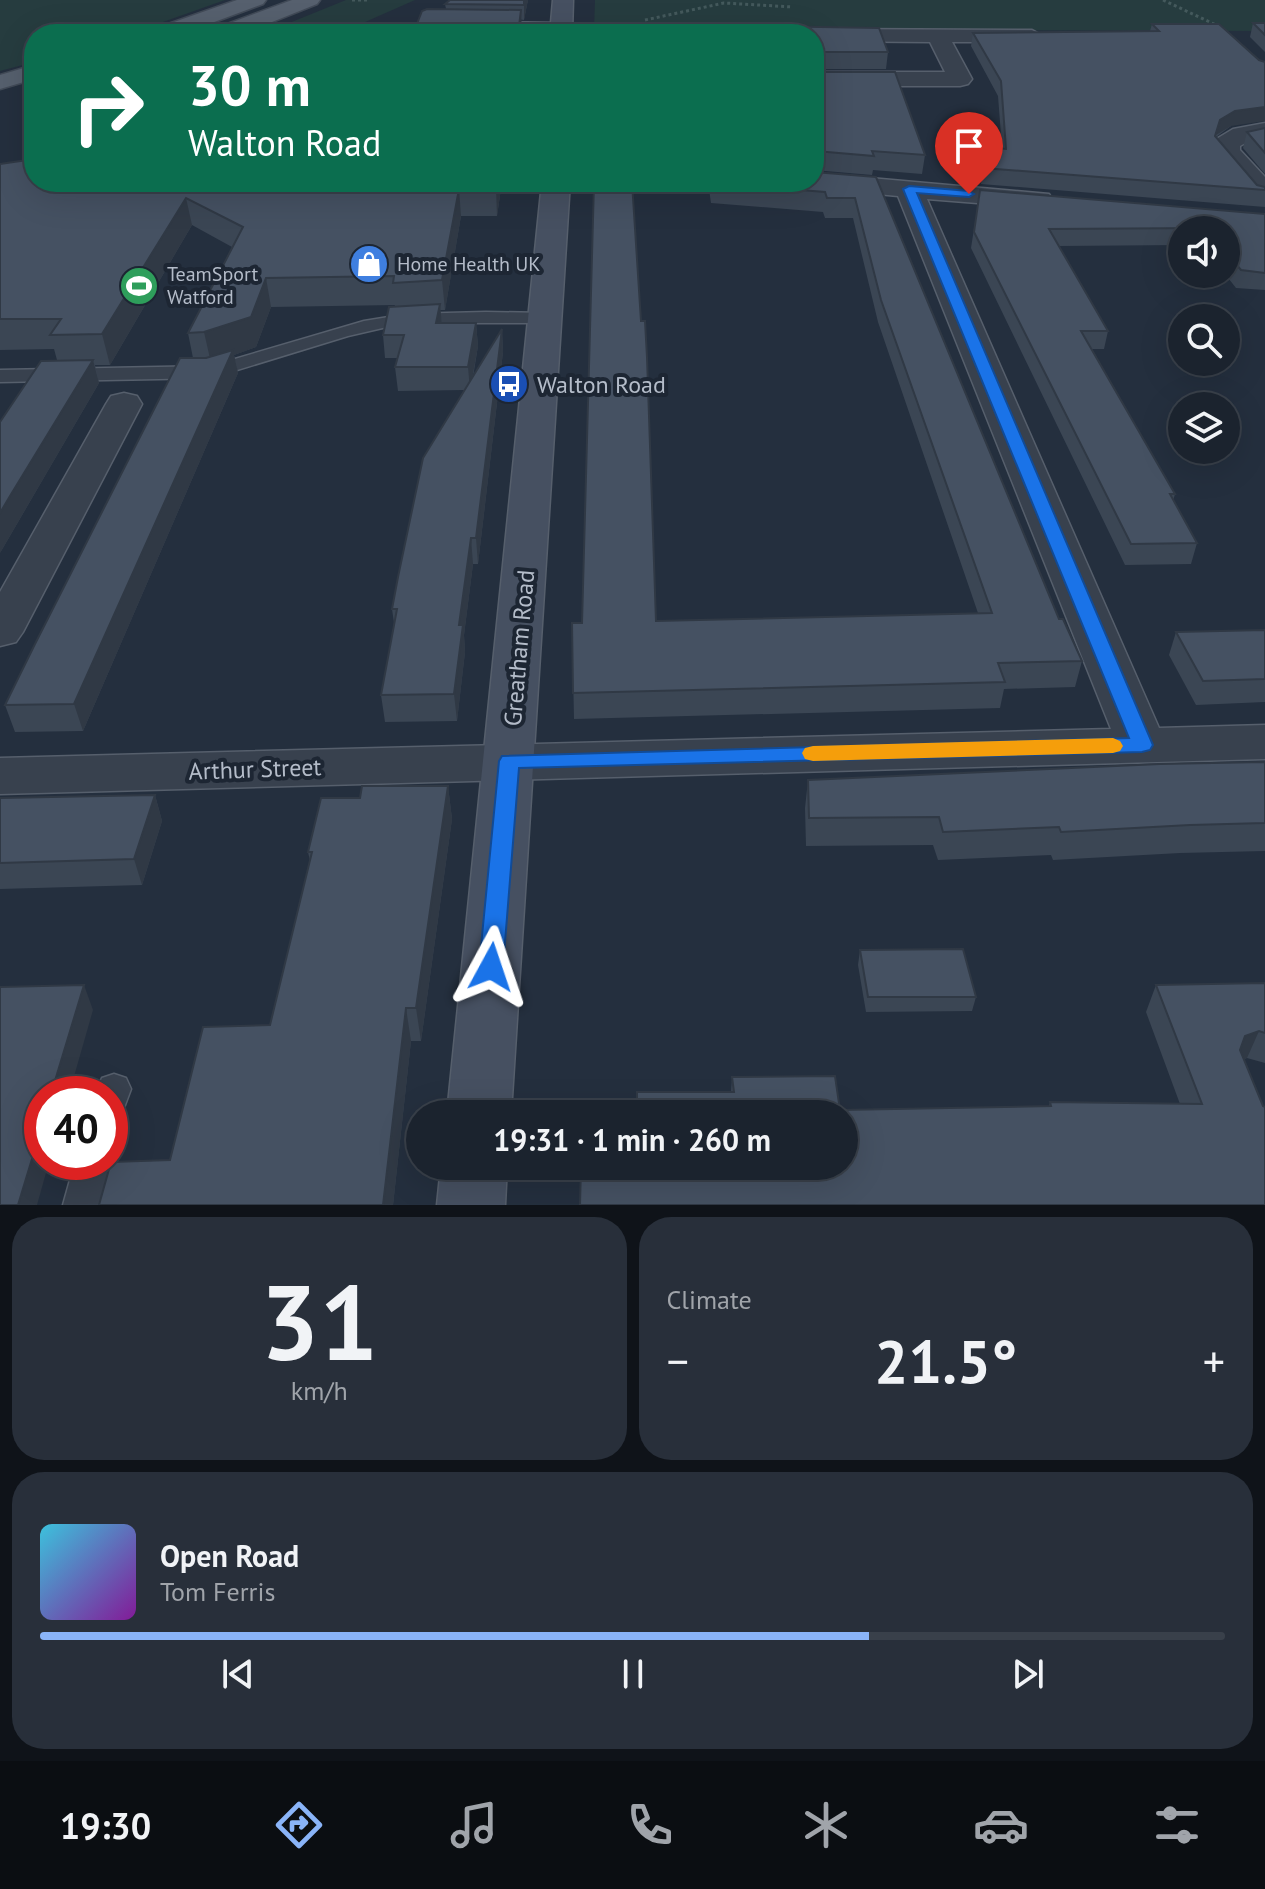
<!DOCTYPE html>
<meta charset="utf-8">
<style>
body{margin:0;font-family:"PT Sans",sans-serif;background:#282f3a;color:#f1f3f6;height:100vh;display:flex;flex-direction:column;font-size:30px;white-space:nowrap}
*{box-sizing:border-box;margin:0}
p{font-size:26px;color:#a0a4aa}
.icon{flex:none;width:44px;height:44px;fill:none;stroke:currentColor;stroke-width:2;stroke-linecap:round;stroke-linejoin:round}
.map{position:relative;height:1205px;overflow:hidden}
.side{display:flex;flex-direction:column;gap:12px;padding:12px;background:#0f1319;flex:1}
.side>*{flex:none}
.guide{position:absolute;left:24px;top:24px;width:800px;height:168px;border-radius:32px;box-shadow:0 8px 32px #0002,0 0 0 2px #39404a;background:#0b6e4f;color:#fff;overflow:hidden}
.controls{position:absolute;left:1168px;top:216px;display:grid;gap:16px}
.controls a{display:grid;place-items:center;width:72px;height:72px;border-radius:50%;background:#1b232e;box-shadow:0 8px 32px #0002,0 0 0 2px #39404a;font-size:40px}
.speed{position:absolute;left:24px;top:1076px;display:flex;gap:16px;font-size:40px;font-weight:700;text-align:center}
.speed>*{display:grid;place-content:center;width:104px;height:104px;border-radius:50%;background:#1b232e;box-shadow:0 8px 32px #0002,0 0 0 2px #39404a;line-height:1}
.speed .limit{border:12px solid #d22;background:#fff;color:#111}
.pin{position:absolute;display:grid;place-items:center;width:68px;height:68px;color:#fff;margin:-82px -34px;border-radius:50% 50% 50% 0;rotate:-45deg;box-shadow:0 0 8px #0007}
.pin .icon{rotate:45deg}
.me{position:absolute;width:88px;margin:-44px;rotate:5deg;stroke-linejoin:round;filter:drop-shadow(0 0 6px #0008)}
.turn{display:flex;align-items:center;gap:28px;height:168px;padding:0 32px;font-size:36px}
.turn .icon{width:104px;height:104px;stroke-width:2.5}
.turn b{display:block;font-size:56px;line-height:68px}
.big{font-size:60px;font-weight:600;line-height:1.1}
.side .widget{flex:1;display:flex;flex-direction:column;justify-content:center;gap:12px;min-width:0;padding:0 28px;border-radius:32px;background:#282f3a}
.side .dial{align-items:center;gap:0}
.dial b{font-size:104px;line-height:1}
.song{display:flex;align-items:center;gap:24px}
.cover{width:96px;height:96px;border-radius:12px;background:linear-gradient(135deg,hsl(190 70% 55%),hsl(290 70% 35%))}
.played{height:8px;border-radius:4px;background:linear-gradient(90deg,#8ab4f8 70%,#39404a 70%)}
.keys{display:flex;justify-content:space-around;direction:ltr}
.heat{display:flex;justify-content:space-between;align-items:center;font-size:44px;direction:ltr}
.side .tiles{flex:1;display:grid;gap:12px;grid-template-columns:1fr 1fr}
.widget:last-child{grid-column:span 2}
.trip{position:absolute;left:406px;top:1100px;width:452px;height:80px;border-radius:40px;background:#1b232e;box-shadow:0 8px 32px #0002,0 0 0 2px #39404a;font-weight:600;line-height:80px;text-align:center}
.tabs{display:flex;height:128px;justify-content:space-around;align-items:center;background:#0b0e12;color:#a0a4aa}
.tabs .icon{width:56px;height:56px}
.tabs .active{color:#8ab4f8}
.tabs b{font-size:36px;color:#f1f3f6}
.map>svg:first-child{display:block}
</style>
<div class="map">
<svg width="1265" height="1205" viewBox="0 0 1265 1205">
<rect width="100%" height="100%" fill="#242f3e"/>
<g fill="#263c3f">
<path d="M0,0H225L129,34H34V62L0,71Z"/>
<path d="M346,0H415L338,34H262Z"/>
<path d="M595,0H1265V31L594,29Z"/>
</g>
<g fill="none" stroke-linecap="round" stroke-linejoin="round">
<defs>
<g id="lane">
<path d="M427,22H447L453,25L413,34H396Z"/>
<path d="M492,22L562,23L568,26L562,29L488,27V23Z"/>
<path d="M486,312L546,313L555,318L546,323H446L387,327L348,336L211,378L0,382V370L211,366L364,321L407,314Z"/>
<path d="M114,1074L126,1078L131,1089L122,1113L110,1117V1094H95L102,1078Z"/>
<path d="M110,1160L111,1162L99,1205H63L75,1162Z"/>
</g>
<g id="street">
<path d="M561,28H613L624,34H550Z"/>
<path d="M814,29L1032,30L1043,36L1032,42H952L972,79L968,84L960,86H814V72H945L930,42L814,41V34H804Z"/>
<path d="M1265,123V139L1249,141L1240,146V150L1265,177V201L1255,199L1214,152L1218,138L1233,129Z"/>
<path d="M814,173L1049,194L1053,200L1049,206L1039,208L927,199L1159,728L1265,725V759L0,794V758L1111,729L898,196L804,187L801,182H814Z"/>
<path d="M124,393L137,396L142,404L23,632L16,642L0,646V592L106,404L111,396Z"/>
</g>
<g id="secondary">
<path d="M553,0H573L572,34H550Z"/>
<path d="M542,182H570L511,1114H447Z"/>
<path d="M441,1166H507L505,1205H437Z"/>
</g>
<g id="primary">
<path d="M237,0H266L263,4L182,34H151L154,29Z"/>
<path d="M292,0H320L317,4L242,34H221L219,31L222,26Z"/>
<path d="M34,65V79L0,89V75Z"/>
</g>
</defs>
<use href="#lane" stroke="#565f6c" stroke-width="3"/>
<use href="#street" stroke="#565f6c" stroke-width="3"/>
<use href="#secondary" stroke="#565f6c" stroke-width="3"/>
<use href="#primary" stroke="#414a57" stroke-width="3"/>
<g stroke="#44595c" stroke-width="3" stroke-dasharray="3 3" stroke-linecap="butt">
<path d="M352,0H369"/>
<path d="M1163,0L1216,25"/>
<path d="M645,20L724,3L793,7"/>
<path d="M106,34L124,29"/>
</g>
<use href="#lane" fill="#38414e" fill-rule="evenodd"/>
<use href="#street" fill="#38414e" fill-rule="evenodd"/>
<use href="#secondary" fill="#465061" fill-rule="evenodd"/>
<use href="#primary" fill="#56606e" fill-rule="evenodd"/>
</g>
<g fill="#3b4654">
<path d="M528,0L524,20L446,9L445,4Z"/>
<path d="M1253,23H1265V52L1250,37Z"/>
<path d="M1152,24H1219L1231,126L1216,137L1257,185L1265,187V207L981,184L986,147L1002,148L998,96L971,46L973,33L1150,31Z"/>
<path d="M755,26L879,28L888,52L886,69H814V34H754Z"/>
<path d="M814,70L925,155L922,174L873,170L872,175L814,170Z"/>
<path d="M1265,128V174L1243,148L1247,132Z"/>
<path d="M0,164L502,182L497,216H461L445,310H440L442,323H476L478,346L473,377L502,329L503,352L478,564H473L464,635L465,652L457,721L385,722L381,695L394,623L392,609L464,390L398,391L395,367L398,358H385L383,335L395,305L271,307L256,347L234,355L238,373L83,731L15,732L5,705L193,358L188,333L232,247L192,225L110,365H95L99,383L0,553L57,360L54,349L0,350Z"/>
<path d="M876,177L1059,619L1082,661L1075,687L1004,689L1000,708L574,719L572,623L978,613L878,322L853,218H825L823,212L711,203L708,182H814Z"/>
<path d="M980,190L1265,214V290L1236,288L1225,274L1226,230H1182V245L1059,246L1108,331L1104,349H1092L1175,494L1173,501L1197,543L1191,564L1125,565L971,248Z"/>
<path d="M1265,630V702L1196,705L1169,655L1176,632Z"/>
<path d="M1265,762V851L1180,853L1053,860L1051,855L938,860L933,845L806,846L805,808L808,780Z"/>
<path d="M448,786L452,819L421,1041H411L393,1205H99L170,1160L270,1025L310,861L308,852L360,798Z"/>
<path d="M155,795L162,821L142,885L0,889V798Z"/>
<path d="M860,950L976,997L972,1011L866,1012L858,965Z"/>
<path d="M1265,983V1063L1247,1058L1244,1059L1265,1205L637,1100L731,1092L732,1077L840,1110L1049,1106L1050,1102L1180,1104L1146,1012L1156,985Z"/>
</g>
<g fill="#303945">
<path d="M524,0H528L524,20Z"/>
<path d="M521,10L522,34H518Z"/>
<path d="M1265,107V121L1231,126L1216,135L1211,151L1220,120L1235,111Z"/>
<path d="M497,182H502L497,216L496,188Z"/>
<path d="M459,189L461,216L445,310L442,280Z"/>
<path d="M186,198L192,225L110,365L102,334Z"/>
<path d="M266,278L271,307L256,347L234,355L238,373L83,731L74,704L211,363L204,332Z"/>
<path d="M440,304L442,326L436,323Z"/>
<path d="M476,323L478,346L470,390L468,367Z"/>
<path d="M502,329L503,352L478,564L476,538Z"/>
<path d="M93,360L99,383L0,553V513Z"/>
<path d="M471,538L473,564L464,635L465,652L457,721L454,694L459,625Z"/>
<path d="M448,786L452,819L421,1041L416,1008Z"/>
<path d="M155,795L162,821L142,885L134,859Z"/>
<path d="M84,985L93,1010L69,1094H51Z"/>
<path d="M406,1008L411,1041L393,1205H383Z"/>
<path d="M1259,1031L1247,1058L1233,1064L1245,1036Z"/>
<path d="M42,1126V1162H49L37,1205H18Z"/>
</g>
<g fill="#455162" stroke="#303945" stroke-width="2">
<path d="M450,0H524V5L445,4Z"/>
<path d="M427,9L521,10L518,34H413L422,11Z"/>
<path d="M1253,23H1265V35Z"/>
<path d="M1152,24H1219L1259,60L1265,62V107L1235,111L1220,120L1215,136L1257,185L1265,187V190L983,168L986,147L1006,149L1001,81L973,33L1159,31Z"/>
<path d="M755,26L879,28L888,52H815L814,53V34H756Z"/>
<path d="M814,70L815,72H895L925,155L872,151L874,156L816,151L814,156Z"/>
<path d="M1265,128V153L1247,132Z"/>
<path d="M34,159V182H497L496,188L459,189L442,280L393,283L394,276L266,278L251,317L204,332L188,333L243,227L186,198L102,334L50,335L61,319H0V164Z"/>
<path d="M814,172L876,177L1059,619H1063L1082,661L998,663L1005,682L573,693L572,623H582L594,182H632L641,321H645L647,357L656,621L992,613L881,300L855,198H827L825,192L711,183V182H814Z"/>
<path d="M980,190L1265,214V273L1241,270L1226,252V230H1208L1207,228L1049,229L1108,331H1081L1175,494H1170L1197,543L1131,544L974,232Z"/>
<path d="M440,304L436,323H476L468,367H395L404,335H383L389,307Z"/>
<path d="M502,329L476,538H471L459,625H463L454,694L381,695L397,609H392L398,577L423,458Z"/>
<path d="M233,350L74,704L5,705L35,644L180,358H206Z"/>
<path d="M93,360L10,496L0,513V422L41,361Z"/>
<path d="M1265,630V679L1203,681L1176,632Z"/>
<path d="M1265,762V823L1190,825L1061,832L1059,827L943,832L939,817L809,818L808,780L1160,764Z"/>
<path d="M362,786H448L416,1008H406L383,1205H99L111,1162L170,1160L203,1027L270,1025L312,852H308L321,798H360Z"/>
<path d="M155,795L134,859L0,863V798Z"/>
<path d="M963,949L976,997H868L860,950Z"/>
<path d="M1265,983V1033L1259,1031L1245,1036L1240,1050L1263,1106L1265,1107V1205H580L581,1166H844V1114H581V1101L637,1100V1092H734L732,1077L835,1076L840,1110L1051,1106L1050,1102L1202,1104L1156,985Z"/>
<path d="M84,985L51,1094H42V1126L18,1205H0V987Z"/>
</g>
<path fill="#1a73e8" stroke="#114b97" stroke-width="2" d="M909,186L969,191L974,194L969,197L917,193L1153,745L1150,750L1142,752L519,768L503,967L500,974L491,977L483,974L479,967L499,761L502,756L1129,738L903,189Z"/>
<path fill="#f59e0b" d="M1113,738L1120,741L1123,746L1120,751L1113,753L813,761L805,759L802,753L805,748L813,746Z"/>
<defs>
<symbol id="shop-disc" viewBox="-11 -11 22 22"><circle r="9.5" fill="#3f7fe0" stroke="#1d2633"/><path d="M-5-2.5h2.3a2.7 3.5 0 0 1 5.4 0H5L5.5 6h-11ZM-1.5-2.5h3a1.5 2.3 0 0 0-3 0Z" fill="#fff"/></symbol>
<symbol id="stadium-disc" viewBox="-11 -11 22 22"><circle r="9.5" fill="#2e9e5b" stroke="#1d2633"/><path d="M0-5a6.5 5 0 1 0 0 10a6.5 5 0 1 0 0-10ZM-3.5-1.8h7v3.6h-7Z" fill="#fff"/></symbol>
<symbol id="bus-disc" viewBox="-11 -11 22 22"><circle r="9.5" fill="#1a4fb4" stroke="#1d2633"/><path d="M-5-6H5V4H4V6H2V4H-2V6H-4V4H-5ZM-3.5-4V0h7V-4ZM-3.5 1.2v1.5H-2V1.2ZM2 1.2v1.5H3.5V1.2Z" fill="#fff"/></symbol>
</defs>
<g fill-rule="evenodd">
<use href="#shop-disc" x="347" y="242" width="44" height="44"/>
<use href="#stadium-disc" x="117" y="264" width="44" height="44"/>
<use href="#bus-disc" x="487" y="362" width="44" height="44"/>
</g>
<g text-anchor="middle" dominant-baseline="central" stroke-width="8" stroke-linejoin="round" paint-order="stroke">
<g font-size="20" fill="#b4bcc9" stroke="#1d2633" text-anchor="start">
<text x="397" y="264">Home Health UK</text>
<text x="167" y="274">TeamSport<tspan x="167" dy="23">Watford</tspan></text>
</g>
<g font-size="24" fill="#b4bcc9" stroke="#1d2633" text-anchor="start">
<text x="537" y="384">Walton Road</text>
</g>
<g font-size="24" fill="#b4bcc9" stroke="#1d2633">
<text transform="translate(519 648) rotate(-85)">Greatham Road</text>
<text transform="translate(255 769) rotate(-2)">Arthur Street</text>
</g>
</g>
</svg>
<div class="controls">
<a><svg class="icon" aria-label="sound" viewBox="0 0 24 24"><path d="M4 9h4l5-4v14l-5-4H4zM17 9q2 3 0 6"/></svg></a>
<a><svg class="icon" aria-label="search" viewBox="0 0 24 24"><circle cx="10" cy="10" r="6"/><path d="M15 15l6 6"/></svg></a>
<a><svg class="icon" aria-label="layers" viewBox="0 0 24 24"><path d="M12 4l9 5-9 5-9-5zM3 14l9 5 9-5"/></svg></a>
</div>
<div class="speed"><div class="limit">40</div></div>
<div class="pin" style="left:969px;top:194px;background:#d93025"><svg class="icon" aria-label="arrive" viewBox="0 0 24 24"><path d="M6 21V4h12l-3 4 3 4H6"/></svg></div>
<svg class="me" style="left:491px;top:967px" viewBox="-20 -20 40 40"><path d="M0-17L14 15 0 8-14 15z" fill="#1a73e8" stroke="#fff" stroke-width="4"/></svg>
<div class="trip">19:31 · 1 min · 260 m</div>
<div class="guide">
<div class="turn"><svg class="icon" aria-label="right" viewBox="0 0 24 24"><path d="M7 20v-9h11M14 6l5 5-5 5"/></svg><div><b>30 m</b>Walton Road</div></div>
</div>
</div>
<section class="side">
<div class="tiles">
<div class="widget dial"><b>31</b><p>km/h</p></div>
<div class="widget"><p>Climate</p>
<div class="heat"><a>−</a><b class="big">21.5°</b><a>+</a></div>
</div>
<div class="widget">
<div class="song"><i class="cover"></i><div><b>Open Road</b><p>Tom Ferris</p></div></div>
<div class="played"></div>
<div class="keys"><svg class="icon" aria-label="previous" viewBox="0 0 24 24"><path d="M18 5L8 12l10 7zM5 5v14"/></svg><svg class="icon" aria-label="pause" viewBox="0 0 24 24"><path d="M8 5v14M16 5v14"/></svg><svg class="icon" aria-label="next" viewBox="0 0 24 24"><path d="M6 5l10 7-10 7zM19 5v14"/></svg></div>
</div>
</div>
</section>
<nav class="tabs">
<b>19:30</b>
<svg class="icon active" aria-label="directions" viewBox="0 0 24 24"><path d="M12 3l9 9-9 9-9-9zM9 14v-3h6M13 9l2 2-2 2"/></svg>
<svg class="icon" aria-label="music" viewBox="0 0 24 24"><path d="M9 18V5l10-2v13"/><circle cx="6" cy="18" r="3"/><circle cx="16" cy="16" r="3"/></svg>
<svg class="icon" aria-label="phone" viewBox="0 0 24 24"><path d="M5 4h4l2 5-3 2q2 4 5 5l2-3 5 2v4C11 20 4 13 5 4z"/></svg>
<svg class="icon" aria-label="climate" viewBox="0 0 24 24"><path d="M12 3v18M4 7l16 10M4 17L20 7"/></svg>
<svg class="icon" aria-label="car" viewBox="0 0 24 24"><path d="M5 17H2v-5l4-1 3-4h7l3 4 3 1v5h-3M9 17h6M6 11h13"/><circle cx="7" cy="17" r="2"/><circle cx="17" cy="17" r="2"/></svg>
<svg class="icon" aria-label="filters" viewBox="0 0 24 24"><path d="M4 7h16M4 17h16"/><circle cx="9" cy="7" r="2"/><circle cx="15" cy="17" r="2"/></svg>
</nav>
